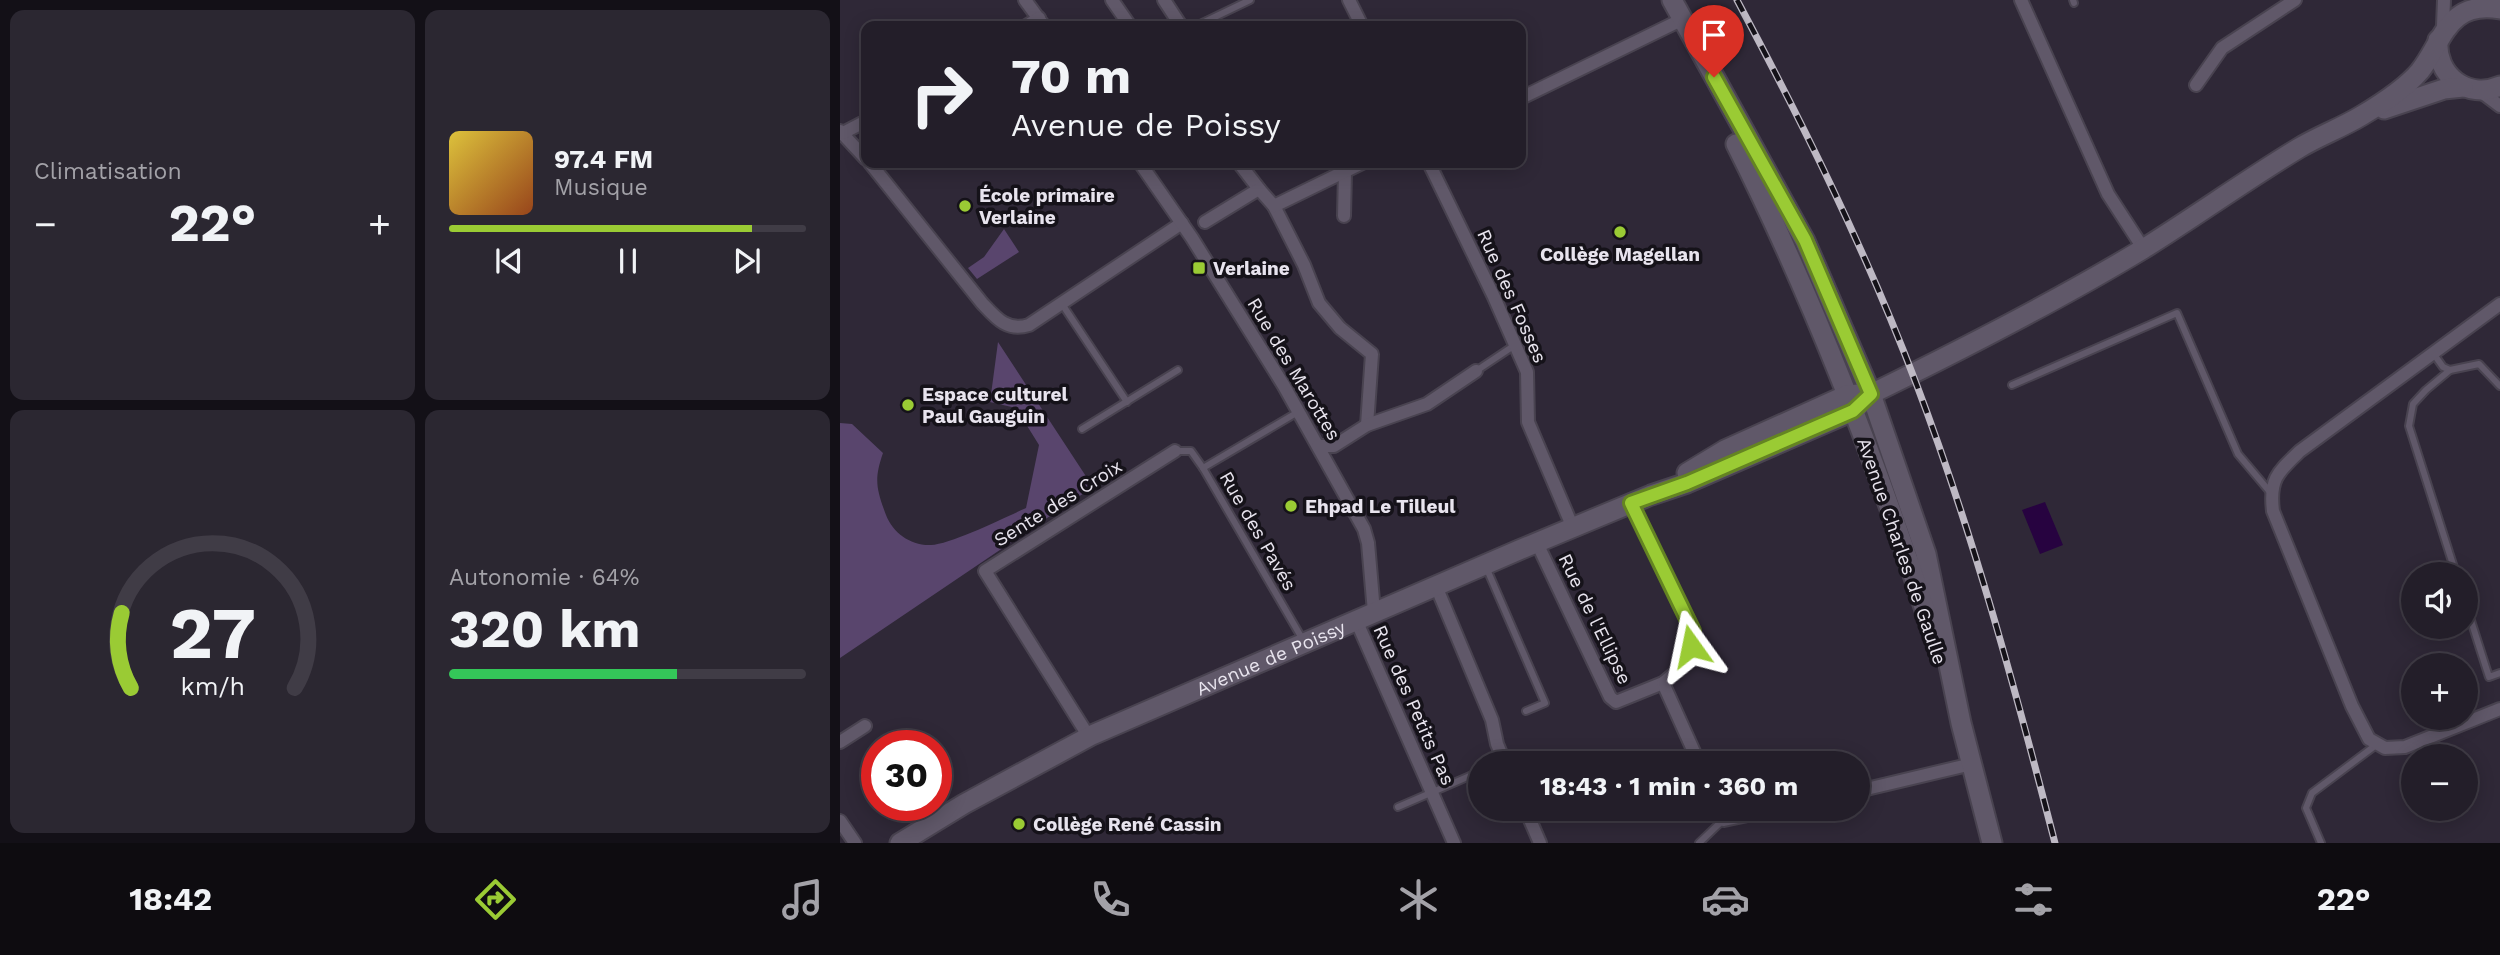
<!DOCTYPE html>
<html lang="fr">
<meta charset="utf-8">
<style>
body{margin:0;font-family:"Work Sans",sans-serif;background:#2b2731;color:#f1f3f6;height:100vh;display:flex;flex-direction:column;font-size:26px;white-space:nowrap}
*{box-sizing:border-box;margin:0}
p{font-size:23px;color:#a3a2a8}
.icon{flex:none;width:38px;height:38px;fill:none;stroke:currentColor;stroke-width:2;stroke-linecap:round;stroke-linejoin:round}
.map{position:relative;flex:1;overflow:hidden}
.sheet{display:flex;flex-direction:column;gap:10px;padding:10px;background:#131017;width:840px}
.sheet>*{flex:none}
.guide{position:absolute;left:21px;top:21px;width:665px;height:147px;border-radius:14px;box-shadow:0 4px 18px #0003,0 0 0 2px #403c46;background:#231e29;color:#f1f3f6;overflow:hidden}
.controls{position:absolute;left:1561px;top:562px;display:grid;gap:14px}
.controls a{display:grid;place-items:center;width:77px;height:77px;border-radius:50%;background:#231e29;box-shadow:0 4px 18px #0003,0 0 0 2px #403c46;font-size:35px}
.speed{position:absolute;left:21px;top:730px;display:flex;gap:14px;font-size:35px;font-weight:700;text-align:center}
.speed>*{display:grid;place-content:center;width:91px;height:91px;border-radius:50%;background:#231e29;box-shadow:0 4px 18px #0003,0 0 0 2px #403c46;line-height:1}
.speed .limit{border:10px solid #d22;background:#fff;color:#111}
.pin{position:absolute;display:grid;place-items:center;width:60px;height:60px;color:#fff;margin:-72px -30px;border-radius:50% 50% 50% 0;rotate:-45deg;box-shadow:0 0 7px #0007}
.pin .icon{rotate:45deg}
.me{position:absolute;width:77px;margin:-38px;rotate:348deg;stroke-linejoin:round;filter:drop-shadow(0 0 5px #0008)}
.turn{display:flex;align-items:center;gap:24px;height:147px;padding:0 35px;font-size:32px}
.turn .icon{width:91px;height:91px;stroke-width:2.5}
.turn b{display:block;font-size:49px;line-height:60px}
.big{font-size:52px;font-weight:700;line-height:1.1}
.sheet .tile{flex:1;display:flex;flex-direction:column;justify-content:center;gap:10px;min-width:0;padding:0 24px;border-radius:14px;background:#2b2731}
.sheet .dial{align-items:center;gap:0}
.dial svg{height:182px;overflow:visible;fill:none;stroke:#403c46;stroke-width:7;stroke-linecap:round;text-anchor:middle}
.dial text{fill:#f1f3f6;stroke:none}
.song{display:flex;align-items:center;gap:21px}
.cover{width:84px;height:84px;border-radius:10px;background:linear-gradient(135deg,hsl(50 70% 55%),hsl(20 70% 35%))}
.played{height:7px;border-radius:4px;background:linear-gradient(90deg,#9acb34 85%,#403c46 85%)}
.keys{display:flex;justify-content:space-around;direction:ltr}
.heat{display:flex;justify-content:space-between;align-items:center;font-size:38px;direction:ltr}
.charge{height:10px;border-radius:5px;background:linear-gradient(90deg,#34c759 64%,#403c46 0)}
.sheet .tiles{flex:1;display:grid;gap:10px;grid-template-columns:repeat(2,1fr)}
.trip{position:absolute;left:628px;top:751px;width:402px;height:70px;border-radius:35px;background:#231e29;box-shadow:0 4px 18px #0003,0 0 0 2px #403c46;font-weight:700;line-height:70px;text-align:center}
.tab-bar{display:flex;height:112px;justify-content:space-around;align-items:center;background:#0e0c10;color:#a3a2a8}
.tab-bar .icon{width:49px;height:49px}
.tab-bar .active{color:#9acb34}
.tab-bar b{font-size:32px;color:#f1f3f6}
main{display:flex;flex:1;min-height:0}
.map>svg:first-child{display:block}
</style>
<main>
<section class="sheet">
<div class="tiles">
<div class="tile"><p>Climatisation</p>
<div class="heat"><a>−</a><b class="big">22°</b><a>+</a></div>
</div>
<div class="tile">
<div class="song"><i class="cover"></i><div><b>97.4 FM</b><p>Musique</p></div></div>
<div class="played"></div>
<div class="keys"><svg class="icon" aria-label="previous" viewBox="0 0 24 24"><path d="M18 5L8 12l10 7zM5 5v14"/></svg><svg class="icon" aria-label="pause" viewBox="0 0 24 24"><path d="M8 5v14M16 5v14"/></svg><svg class="icon" aria-label="next" viewBox="0 0 24 24"><path d="M6 5l10 7-10 7zM19 5v14"/></svg></div>
</div>
<div class="tile dial"><svg viewBox="0 0 100 80">
<path d="M14 69A42 42 0 1 1 86 69"/>
<path d="M14 69A42 42 0 0 1 10 36" stroke="#9acb34"/>
<text x="50" y="56" font-size="32" font-weight="700">27</text>
<text x="50" y="72" font-size="11">km/h</text>
</svg></div>
<div class="tile"><p>Autonomie · 64%</p><b class="big">320 km</b><div class="charge"></div></div>
</div>
</section>
<div class="map">
<svg width="1660" height="843" viewBox="0 0 1660 843">
<rect width="100%" height="100%" fill="#2f2837"/>
<g fill="#59456d">
<path d="M164,229L179,252L137,279L128,268L144,257Z"/>
<path d="M158,342L253,487L0,658V423L12,424L43,453C34,479 36,488 46,515C53,533 71,546 91,545C111,544 166,517 186,508L199,445L176,408L150,402Z"/>
</g>
<path fill="#270340" d="M1205,502L1223,545L1200,554L1182,510Z"/>
<g fill="none" stroke-linecap="round" stroke-linejoin="round">
<defs>
<g id="lane">
<path d="M1233,0L1234,3"/>
<path d="M356,26L410,0"/>
<path d="M222,304L287,402"/>
<path d="M1593,353L1603,367L1610,370"/>
<path d="M636,371L675,345"/>
<path d="M1172,385L1337,313L1398,454L1430,492"/>
<path d="M242,429L338,370"/>
<path d="M335,451H351L363,468L463,640"/>
<path d="M363,468L458,412"/>
<path d="M646,567L705,703L686,711"/>
<path d="M1616,574L1569,426L1573,404L1586,390L1610,370L1639,364L1660,386"/>
<path d="M1626,605L1649,677L1660,673"/>
<path d="M558,807L632,775"/>
<path d="M859,843L883,820"/>
<path d="M1481,843L1466,808L1472,793L1536,745"/>
</g>
<g id="street">
<path d="M185,0L204,26"/>
<path d="M272,0L290,26"/>
<path d="M324,0L341,26"/>
<path d="M509,0L522,26"/>
<path d="M1181,0L1268,194L1303,248"/>
<path d="M186,26L199,18"/>
<path d="M1603,26L1604,0"/>
<path d="M1356,85L1382,48L1455,0"/>
<path d="M1640,91L1660,106"/>
<path d="M681,98L843,19"/>
<path d="M0,131L26,159"/>
<path d="M3,133L26,121"/>
<path d="M30,163L142,303C156,318 167,332 189,325L342,223"/>
<path d="M300,163L352,238L444,386L524,529L528,543L534,612"/>
<path d="M399,163L419,189"/>
<path d="M501,163L505,171L504,216"/>
<path d="M589,163L654,297L687,372L688,422L733,528"/>
<path d="M434,206L464,265L479,303L500,328L532,354L527,425"/>
<path d="M365,222L419,189L434,206L522,163"/>
<path d="M1660,304L1460,451C1438,472 1429,479 1433,511L1512,706L1529,739L1545,748L1565,747L1660,709"/>
<path d="M478,446H494L527,425L587,404L636,371"/>
<path d="M697,543L770,697L776,702L823,683L849,661L853,631L791,503"/>
<path d="M596,586L652,720L657,744L665,763"/>
<path d="M516,620L614,843"/>
<path d="M823,683L859,763"/>
<path d="M249,737L145,571L335,451"/>
<path d="M0,742L25,726"/>
<path d="M1018,791L1132,764"/>
<path d="M685,808L700,843"/>
<path d="M879,808L884,820L940,808"/>
<path d="M0,821L15,843"/>
</g>
<g id="secondary">
<path d="M832,0L965,241L1031,394L1086,554L1121,723L1152,843"/>
<path d="M1598,40C1595,75 1627,100 1660,86"/>
<path d="M1544,109L1604,89L1623,87"/>
<path d="M896,144C973,298 1036,461 1090,625"/>
<path d="M847,473L885,450L1007,395L1019,394"/>
<path id="s1" d="M60,843L124,804L252,735L679,550L811,495L847,483L1013,411L1031,394C1123,349 1215,302 1303,249C1356,216 1406,180 1459,148C1479,136 1501,128 1521,116C1541,104 1565,89 1580,71C1603,42 1607,0 1660,9"/>
</g>
</defs>
<use href="#lane" stroke="#494350" stroke-width="10"/>
<use href="#street" stroke="#494350" stroke-width="16"/>
<use href="#secondary" stroke="#494350" stroke-width="23"/>
<use href="#lane" stroke="#605869" stroke-width="6"/>
<use href="#street" stroke="#605869" stroke-width="12"/>
<use href="#secondary" stroke="#605869" stroke-width="19"/>
<defs>
<path id="rail" d="M897,0C963,124 1026,251 1076,383C1133,533 1175,688 1215,843"/>
</defs>
<use href="#rail" stroke="#beb9c4" stroke-width="7"/>
<use href="#rail" stroke="#151219" stroke-width="4.5" stroke-dasharray="13" stroke-linecap="butt"/>
</g>
<g fill="none" stroke-linecap="round" stroke-linejoin="round">
<defs>
<path id="route" d="M851,646L853,631L791,503L847,483L1013,411L1031,394L965,240L874,77"/>
</defs>
<use href="#route" stroke="#648422" stroke-width="18"/>
<use href="#route" stroke="#9acb34" stroke-width="12"/>
</g>
<g fill="#9acb34" stroke="#151219" stroke-width="2.5">
<circle cx="125" cy="206" r="7"/>
<circle cx="780" cy="232" r="7"/>
<rect x="352" y="261" width="14" height="14" rx="3.5"/>
<circle cx="68" cy="405" r="7"/>
<circle cx="451" cy="506" r="7"/>
<circle cx="179" cy="824" r="7"/>
</g>
<g text-anchor="middle" dominant-baseline="central" stroke-width="7" stroke-linejoin="round" paint-order="stroke">
<g font-size="19" font-weight="bold" fill="#e8e4ee" stroke="#151219" text-anchor="start">
<text x="139" y="195">École primaire<tspan x="139" dy="22">Verlaine</tspan></text>
<text x="780" y="254" text-anchor="middle">Collège Magellan</text>
<text x="373" y="268">Verlaine</text>
<text x="82" y="394">Espace culturel<tspan x="82" dy="22">Paul Gauguin</tspan></text>
<text x="465" y="506">Ehpad Le Tilleul</text>
<text x="193" y="824">Collège René Cassin</text>
</g>
<g font-size="19" fill="#e8e4ee" stroke="#151219">
<text transform="translate(672 296) rotate(66)">Rue des Fosses</text>
<text transform="translate(454 369) rotate(59)">Rue des Marottes</text>
<text transform="translate(218 503) rotate(-32)">Sente des Croix</text>
<text transform="translate(418 531) rotate(60)">Rue des Pavés</text>
<text transform="translate(1062 551) rotate(71)">Avenue Charles de Gaulle</text>
<text transform="translate(755 619) rotate(64)">Rue de l'Ellipse</text>
<text stroke="none"><textPath href="#s1" startOffset="415">Avenue de Poissy</textPath></text>
<text transform="translate(574 705) rotate(66)">Rue des Petits Pas</text>
</g>
</g>
</svg>
<div class="controls">
<a><svg class="icon" aria-label="sound" viewBox="0 0 24 24"><path d="M4 9h4l5-4v14l-5-4H4zM17 9q2 3 0 6"/></svg></a>
<a>+</a>
<a>−</a>
</div>
<div class="speed"><div class="limit">30</div></div>
<div class="pin" style="left:874px;top:77px;background:#d93025"><svg class="icon" aria-label="arrive" viewBox="0 0 24 24"><path d="M6 21V4h12l-3 4 3 4H6"/></svg></div>
<svg class="me" style="left:851px;top:646px" viewBox="-20 -20 40 40"><path d="M0-17L14 15 0 8-14 15z" fill="#9acb34" stroke="#fff" stroke-width="4"/></svg>
<div class="trip">18:43 · 1 min · 360 m</div>
<div class="guide">
<div class="turn"><svg class="icon" aria-label="right" viewBox="0 0 24 24"><path d="M7 20v-9h11M14 6l5 5-5 5"/></svg><div><b>70 m</b>Avenue de Poissy</div></div>
</div>
</div>
</main>
<nav class="tab-bar">
<b>18:42</b>
<svg class="icon active" aria-label="directions" viewBox="0 0 24 24"><path d="M12 3l9 9-9 9-9-9zM9 14v-3h6M13 9l2 2-2 2"/></svg>
<svg class="icon" aria-label="music" viewBox="0 0 24 24"><path d="M9 18V5l10-2v13"/><circle cx="6" cy="18" r="3"/><circle cx="16" cy="16" r="3"/></svg>
<svg class="icon" aria-label="phone" viewBox="0 0 24 24"><path d="M5 4h4l2 5-3 2q2 4 5 5l2-3 5 2v4C11 20 4 13 5 4z"/></svg>
<svg class="icon" aria-label="climate" viewBox="0 0 24 24"><path d="M12 3v18M4 7l16 10M4 17L20 7"/></svg>
<svg class="icon" aria-label="car" viewBox="0 0 24 24"><path d="M5 17H2v-5l4-1 3-4h7l3 4 3 1v5h-3M9 17h6M6 11h13"/><circle cx="7" cy="17" r="2"/><circle cx="17" cy="17" r="2"/></svg>
<svg class="icon" aria-label="filters" viewBox="0 0 24 24"><path d="M4 7h16M4 17h16"/><circle cx="9" cy="7" r="2"/><circle cx="15" cy="17" r="2"/></svg>
<b>22°</b>
</nav>
